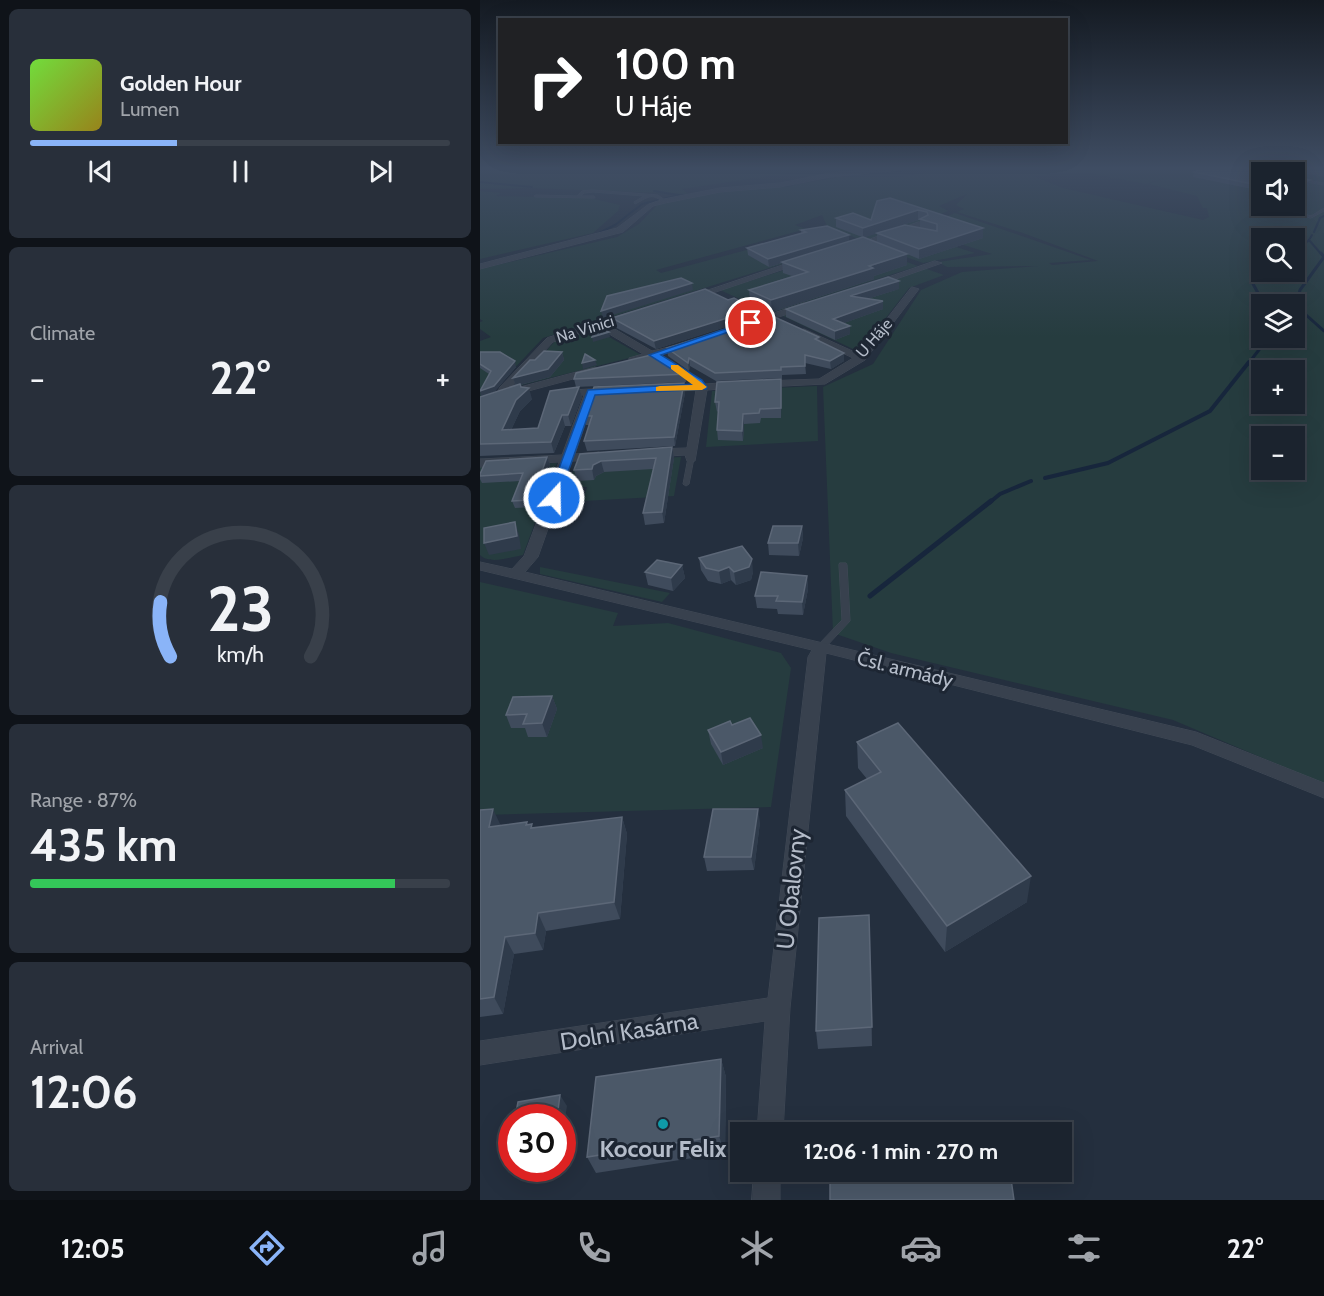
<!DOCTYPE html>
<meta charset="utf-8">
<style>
body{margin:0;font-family:Cabin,sans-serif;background:#282f3a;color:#f1f3f6;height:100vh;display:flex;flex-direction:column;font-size:22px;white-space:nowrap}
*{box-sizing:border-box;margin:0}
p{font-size:20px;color:#a0a4aa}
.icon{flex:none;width:33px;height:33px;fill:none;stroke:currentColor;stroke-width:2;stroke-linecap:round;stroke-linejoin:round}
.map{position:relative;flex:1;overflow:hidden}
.sheet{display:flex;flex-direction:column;gap:9px;padding:9px;background:#0f1319;width:480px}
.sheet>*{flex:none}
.guide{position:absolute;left:18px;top:18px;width:570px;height:126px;border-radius:0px;box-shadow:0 6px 24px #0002,0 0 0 2px #39404a;background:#202124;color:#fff;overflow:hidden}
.fabs{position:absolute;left:771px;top:162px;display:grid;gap:12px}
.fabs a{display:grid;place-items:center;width:54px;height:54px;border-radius:0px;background:#1b232e;box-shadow:0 6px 24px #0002,0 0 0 2px #39404a;font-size:30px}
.speed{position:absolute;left:18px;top:1104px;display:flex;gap:12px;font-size:30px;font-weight:700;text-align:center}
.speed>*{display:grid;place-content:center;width:78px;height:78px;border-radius:50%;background:#1b232e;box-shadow:0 6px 24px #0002,0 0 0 2px #39404a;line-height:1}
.speed .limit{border:9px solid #d22;background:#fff;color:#111}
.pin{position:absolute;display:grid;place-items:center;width:51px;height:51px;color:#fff;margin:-26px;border:3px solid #fff;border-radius:50%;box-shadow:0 2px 6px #0007}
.me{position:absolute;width:66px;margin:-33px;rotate:21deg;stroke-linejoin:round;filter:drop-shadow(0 0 4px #0008)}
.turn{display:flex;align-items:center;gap:21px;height:126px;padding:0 18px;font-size:27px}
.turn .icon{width:78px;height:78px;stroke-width:2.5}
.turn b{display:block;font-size:42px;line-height:51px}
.big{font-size:45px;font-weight:700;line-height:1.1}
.sheet .tile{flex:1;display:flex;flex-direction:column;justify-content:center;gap:9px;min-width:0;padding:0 21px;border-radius:9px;background:#282f3a}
.sheet .dial{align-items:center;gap:0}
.dial svg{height:156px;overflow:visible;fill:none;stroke:#39404a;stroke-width:7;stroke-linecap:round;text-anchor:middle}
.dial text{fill:#f1f3f6;stroke:none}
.song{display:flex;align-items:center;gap:18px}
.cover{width:72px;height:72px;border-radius:9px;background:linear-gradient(135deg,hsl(100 70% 55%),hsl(50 70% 35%))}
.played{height:6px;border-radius:3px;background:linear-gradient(90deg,#8ab4f8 35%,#39404a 35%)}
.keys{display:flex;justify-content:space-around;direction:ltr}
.heat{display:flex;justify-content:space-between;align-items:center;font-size:33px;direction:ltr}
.charge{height:9px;border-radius:4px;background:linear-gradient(90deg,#34c759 87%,#39404a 0)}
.trip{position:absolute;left:250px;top:1122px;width:342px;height:60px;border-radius:0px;background:#1b232e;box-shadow:0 6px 24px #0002,0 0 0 2px #39404a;font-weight:700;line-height:60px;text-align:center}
.tab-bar{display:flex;height:96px;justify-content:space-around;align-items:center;background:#0b0e12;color:#a0a4aa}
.tab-bar .icon{width:42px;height:42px}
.tab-bar .active{color:#8ab4f8}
.tab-bar b{font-size:27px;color:#f1f3f6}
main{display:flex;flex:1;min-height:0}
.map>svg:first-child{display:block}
</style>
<main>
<section class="sheet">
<div class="tile">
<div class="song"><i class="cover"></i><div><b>Golden Hour</b><p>Lumen</p></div></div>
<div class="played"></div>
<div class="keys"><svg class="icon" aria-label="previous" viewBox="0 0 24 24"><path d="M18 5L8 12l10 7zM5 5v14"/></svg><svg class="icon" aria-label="pause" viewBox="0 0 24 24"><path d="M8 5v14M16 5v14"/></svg><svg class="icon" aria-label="next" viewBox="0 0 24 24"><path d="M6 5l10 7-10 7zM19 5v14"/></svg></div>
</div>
<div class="tile"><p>Climate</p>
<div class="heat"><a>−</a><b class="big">22°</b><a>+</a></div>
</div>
<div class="tile dial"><svg viewBox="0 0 100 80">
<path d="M14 69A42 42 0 1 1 86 69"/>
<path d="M14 69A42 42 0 0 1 9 41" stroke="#8ab4f8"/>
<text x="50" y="56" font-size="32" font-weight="700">23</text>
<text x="50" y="72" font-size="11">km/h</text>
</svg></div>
<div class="tile"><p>Range · 87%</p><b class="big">435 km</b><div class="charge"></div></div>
<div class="tile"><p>Arrival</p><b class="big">12:06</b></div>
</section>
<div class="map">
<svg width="844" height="1200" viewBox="0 0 844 1200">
<rect width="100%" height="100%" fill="#242f3e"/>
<g fill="#263c3f" fill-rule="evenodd">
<path d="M0,169H403L330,170L202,189L208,194L48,188L0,189Z"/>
<path d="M441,169H806L844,175V784L693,720L411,653L353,633L343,387L393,364L441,290L482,272L558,266L467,267L458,262L512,254L434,229L475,213L611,260L569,263L572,265L618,261L543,233L477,212L484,209L476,205L487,194L459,206L468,211L422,230L383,241L347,226L342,215L315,225L326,229L176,270L181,273L341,230L373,242L63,338L12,392L0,398V341L11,337L0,329V322L3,321L0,319V269L137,237L159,224L178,204L237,192L314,185L360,177H421L450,172L438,170ZM586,172L609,173L666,184L686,177L669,184L717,196L723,208H727L729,217L723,220L583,188L553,176ZM782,172H814V206H782ZM782,238H814V272H782ZM782,304H814V338H782ZM782,370H814V404H782ZM782,436H814V470H782Z"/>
<path d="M0,191L21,193L15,196L110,198L140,205L138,211L113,233L0,259Z"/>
<path d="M429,232L495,253L443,263L395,246L392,242Z"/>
<path d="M383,246L438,266L291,313L240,290Z"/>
<path d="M444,268L464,275L429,288L384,346L373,349L303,316Z"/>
<path d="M115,329L161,355L34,387L76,340Z"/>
<path d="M337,386L338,441L226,447L232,391Z"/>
<path d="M201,457L194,496L103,501L107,487H94L89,502H83L96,462Z"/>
<path d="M77,463L43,555C31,557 10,565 0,555V467Z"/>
<path d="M60,567L190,593L182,602L60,574Z"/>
<path d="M0,582L138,613L133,626L188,623L301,653L311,668L291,807L0,815Z"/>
</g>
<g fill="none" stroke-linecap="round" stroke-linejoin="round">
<g stroke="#17263c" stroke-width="2">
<path d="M379,174L436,169"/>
<path d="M0,182L52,187"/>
<path d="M301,186L312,185"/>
<path d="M174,191L204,196"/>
<path d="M834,232L840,218L844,216"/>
<path d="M115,235L135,225L162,204L195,196"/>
<path d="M832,235L829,240L842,255"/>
<path d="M814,254L829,240"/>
</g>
<g stroke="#17263c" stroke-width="3">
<path d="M841,253L844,257"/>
<path d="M844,257L820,290L816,306L844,331"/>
<path d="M787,280L797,272"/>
<path d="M772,282L784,304"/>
<path d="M768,364L785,342"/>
</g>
<g stroke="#17263c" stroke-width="4">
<path d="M565,478L628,463L730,411L769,362"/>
<path d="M509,503L520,494L551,481"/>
</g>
<path stroke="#17263c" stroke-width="5" d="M390,596L511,501"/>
<defs>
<g id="lane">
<path d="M814,178L844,183V185L814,180Z"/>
<path d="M113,190L178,195L186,201L183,202C171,192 167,198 155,204L154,202L164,196L113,192L104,193L101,196H114L115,198L56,197L54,196L56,195L97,196L102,191Z"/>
<path d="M792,206H796L831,216L844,208V211L831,218Z"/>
<path d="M211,456L214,458L209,484L206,486L203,484L208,458Z"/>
<path d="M360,563H366L367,565L370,621L344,649L341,650L337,647L338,645L362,620L359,565Z"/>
</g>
<g id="street">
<path d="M400,169H430L350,177L300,187L240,192L185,203L173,206L143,232L0,269V264L137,228L169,204L184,199L240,188L300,183L350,173Z"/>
<path d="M811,169L844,172V176L814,171Z"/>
<path d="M439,222L446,224L375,249L368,247Z"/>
<path d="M318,260L325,262L215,299L208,297Z"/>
<path d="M455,261L462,263L396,286L389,284Z"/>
<path d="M432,287L439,289L385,360L345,384L283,387L278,384L283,381L339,379L373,358L316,331L324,329L379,354Z"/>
<path d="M324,303L327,304V308L273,325L268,322Z"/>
<path d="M152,312L157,315L155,317L128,325L172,351L210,342V346L180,355L225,384L256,382L261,385L256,388L227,390L215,461H207L205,455L173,457L167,453L173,449L207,448L216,390L184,392L179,389L184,386L214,384L170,358L149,362V358L163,354L119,328L73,342L29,390L115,367L120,370L119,372L26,397L0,407V400L17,393L20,387L67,338Z"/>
<path d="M133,388L137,389V393L115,395L95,454L119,452L125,456L119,460L92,461L58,557L45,572L716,732L844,783V798L712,745L346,653L310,1008L303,1132H277L285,1021L0,1065V1041L288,998L328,657L332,650L0,570V562L32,569L44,556L79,462L0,467V459L82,455L104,395H78V391Z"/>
<path d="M274,1172H300V1200H272Z"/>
</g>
</defs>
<use href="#lane" stroke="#414a57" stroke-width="1"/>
<use href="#street" stroke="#414a57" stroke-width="1"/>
<use href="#lane" fill="#38414e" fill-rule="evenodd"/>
<use href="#street" fill="#38414e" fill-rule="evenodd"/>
</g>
<g fill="#3f4b5c" fill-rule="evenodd">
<path d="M785,169L823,172L822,177L814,176V172H782V191L713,177L714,172Z"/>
<path d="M410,198L503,228V238L439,259L427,254V265L394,276V279L292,312L270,301L269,290L312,276L303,273L302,263L289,267L268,255L267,248L321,233V230L369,241L382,237L356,227V218L391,220ZM438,220H440V228L397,233V242L384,237Z"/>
<path d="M419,289L387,299L403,309L364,323L370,334L355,340L306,317V309Z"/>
<path d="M248,300L277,317L176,349L133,326L132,318Z"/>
<path d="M339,337L340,341L364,361L351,369L325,363L326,374L302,375V378L236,381L210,366L209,371L188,356L187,348Z"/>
<path d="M0,352L36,367L15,391L2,397L36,386L33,378L55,360L82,352L84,360L70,377L40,385L52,399L40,411L31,430L58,428L99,387L102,397L91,426H85L74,453L0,456V397H1L9,374L0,368Z"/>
<path d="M205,374L206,382L96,387L94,379Z"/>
<path d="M301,379V418H281L280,423L264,424L263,441L238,440L237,430L238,411L237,412L235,402Z"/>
<path d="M204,383L205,393L195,446L107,451L104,441L109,425H106L104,416Z"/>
<path d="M192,447L194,458L184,523L165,525L163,513L173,469L124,472L116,476L114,480L97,481L94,470L100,454Z"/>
<path d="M67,457L70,465L54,507L35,508L32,501L40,481L2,483L0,479V474Z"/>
<path d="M322,526L323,538L319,556L289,555L288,543Z"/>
<path d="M219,558L273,572L271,580L256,585L251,580L241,584L228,581L221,570Z"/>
<path d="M202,565L205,578L193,591L168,585L165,572Z"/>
<path d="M327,576L328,589L323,615L298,614L297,609L277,608L275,596Z"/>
<path d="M72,696L77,709L67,737H48L45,728H31L26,715Z"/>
<path d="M252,725L283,748L243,765L231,744L228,730Z"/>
<path d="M377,742L547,902L465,952L366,816L365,790L387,779L378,768Z"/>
<path d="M0,810L21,825L47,822L48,825L54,828L142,817L147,834L140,919L66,931L63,950L34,954L23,1014L0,1017Z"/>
<path d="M280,822L274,870L227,871L224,857Z"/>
<path d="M390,935L392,1046L338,1049L336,1031Z"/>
<path d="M241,1059L246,1077L245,1153L116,1173L107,1157Z"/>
<path d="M34,1168H53L36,1172Z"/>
</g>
<g fill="#2f3b4b">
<path d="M440,169H451L440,172Z"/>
<path d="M830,180L828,185L814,190V186Z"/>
<path d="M438,210V220L383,238V228Z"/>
<path d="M503,228V238L439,259V249Z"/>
<path d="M369,235V242L302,262V263L289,267L288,259Z"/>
<path d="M427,254V265L394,276V279L292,312L291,300Z"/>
<path d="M419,281V289L371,304L370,296Z"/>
<path d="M212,283L213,290L123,318L121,311Z"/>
<path d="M403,301V309L353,327V319Z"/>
<path d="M276,309L277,317L176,349L174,341Z"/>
<path d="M370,326V334L355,340V331Z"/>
<path d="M129,332L130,337L113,342L112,337Z"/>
<path d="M82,352L84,360L70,377L36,386L33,378Z"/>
<path d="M364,353V361L351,369L350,361Z"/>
<path d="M209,358L210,366L209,371L208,363Z"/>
<path d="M115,360L117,365L103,369L102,363Z"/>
<path d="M35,361L36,367L15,391L1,397L0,391Z"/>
<path d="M301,379L302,388L301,418Z"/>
<path d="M204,383L205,393L195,446L194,437Z"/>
<path d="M99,387L102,397L91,426L88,415Z"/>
<path d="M49,388L52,399L40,411L26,441L22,430L36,400Z"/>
<path d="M263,414L264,424L263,441L262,431Z"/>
<path d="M82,415L85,426L74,453L71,442Z"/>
<path d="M192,447L194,458L184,523L182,512Z"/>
<path d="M67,457L70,465L54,507L52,500Z"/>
<path d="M121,461L124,472L116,476L114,480L112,469L113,465Z"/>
<path d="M35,522L39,535L41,549L9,555L4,543Z"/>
<path d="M322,526L323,538L319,556L318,543Z"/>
<path d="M272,559L273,572L271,580L256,585L254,572Z"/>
<path d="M202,565L205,578L193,591L191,578Z"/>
<path d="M249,567L251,580L241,584L239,571Z"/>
<path d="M327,576L328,589L323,615L322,602Z"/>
<path d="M72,696L77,709L67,737L62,723Z"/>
<path d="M281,735L283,748L243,765L241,752Z"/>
<path d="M13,809L21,826L9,827Z"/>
<path d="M278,809L280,822L274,870L271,857Z"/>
<path d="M142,817L147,834L140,919L134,902Z"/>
<path d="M551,876L547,902L465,952L467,926Z"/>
<path d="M58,913L66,931L63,950L55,933Z"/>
<path d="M25,937L34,954L23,1014L14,997Z"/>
<path d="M241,1059L246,1077L245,1153L239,1136Z"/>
<path d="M80,1095L87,1106L82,1138V1118H77Z"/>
</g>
<g fill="#4b5868" stroke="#5c6777" stroke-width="1.5">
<path d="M720,169H806L823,172H782V186L714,172Z"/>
<path d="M814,177L830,180L814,186Z"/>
<path d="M410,198L503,228L439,249L397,233L425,225L457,231V224L440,219L448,215L447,212L438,210L383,228L356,218L373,213L391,220L397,201Z"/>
<path d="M347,226L369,235L288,259L267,248L326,232L321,230Z"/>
<path d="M383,237L427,254L389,266L393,268L291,300L269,290L328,272L302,262Z"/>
<path d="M408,277L419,281L370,296L403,301L353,319L370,326L355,331L306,309Z"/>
<path d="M201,278L212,283L121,311L127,296Z"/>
<path d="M225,289L248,300L254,298L276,309L174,341L132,318Z"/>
<path d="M290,315L339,337L335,339L364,353L350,361L325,355V366L301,367V370L235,373L209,358L208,363L187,348Z"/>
<path d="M117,326L129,332L112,337Z"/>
<path d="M64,351L82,352L68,369L33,378L50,360H55Z"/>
<path d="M0,352H20L35,361L14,386L0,391L11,371L0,364Z"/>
<path d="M105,354L115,360L102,363Z"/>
<path d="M171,355L205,374L94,379L96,373Z"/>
<path d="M301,379V408L280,409L279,413L263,414L262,431L237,430L239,402H235L237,382Z"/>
<path d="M204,383L194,437L104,441L112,416H104L114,387Z"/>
<path d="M40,384L41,387L49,388L36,400L22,430L58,428L70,391L99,387L88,415H82L71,442L0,444V397Z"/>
<path d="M192,447L182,512L163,513L176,458L121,461L113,465L112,469L94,470L100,454Z"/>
<path d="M67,457L52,500L32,501L43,473L0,476V474L6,461Z"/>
<path d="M35,522L37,536L4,543V528Z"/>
<path d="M293,526H322L318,543H288Z"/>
<path d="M262,546L272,559L269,567L254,572L249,567L239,571L226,568L219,558Z"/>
<path d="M177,560L202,565L191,578L165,572Z"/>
<path d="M281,572L327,576L322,602L296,601L298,596H275Z"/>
<path d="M72,696L62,723L43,724L47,714L26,715L33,697Z"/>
<path d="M270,718L281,735L241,752L228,730L250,721L252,725Z"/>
<path d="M418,723L551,876L467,926L365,790L401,772L377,742Z"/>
<path d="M13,809L9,827L47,822L46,825L52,824L51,828L142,817L134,902L58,913L55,933L25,937L14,997L0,999V810Z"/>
<path d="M233,809H278L271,857H224Z"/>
<path d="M389,915L392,1027L336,1031L339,918Z"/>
<path d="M241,1059L239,1136L107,1157L116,1077Z"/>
<path d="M80,1095L77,1118H35L38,1102Z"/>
<path d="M525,1130V1132H491Z"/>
<path d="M32,1141V1160L28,1161Z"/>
<path d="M350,1172H530L534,1200H350Z"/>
</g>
<linearGradient id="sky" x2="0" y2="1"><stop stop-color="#141a22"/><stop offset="0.5" stop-color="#3f4d63"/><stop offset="1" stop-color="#3f4d63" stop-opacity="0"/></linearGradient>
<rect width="844" height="337" fill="url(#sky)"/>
<path fill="#1a73e8" stroke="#114b97" stroke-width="1.5" d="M268,321L275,323L181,355L222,380L227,387L226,389L115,395L79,498L69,500L68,498L108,390L215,384L169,355Z"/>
<path fill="#f59e0b" d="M191,365H198L227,387L222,390L176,391V387L180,386L213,385L191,369Z"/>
<circle fill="#0f9aa8" stroke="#1d2633" stroke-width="2" cx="183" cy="1124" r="6"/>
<g text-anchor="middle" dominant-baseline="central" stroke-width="6" stroke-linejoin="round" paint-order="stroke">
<g font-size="16" fill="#b4bcc9" stroke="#1d2633">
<text transform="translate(105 329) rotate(-17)">Na Vinici</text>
<text transform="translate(394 338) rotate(-49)">U Háje</text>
</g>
<g font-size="20" fill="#b4bcc9" stroke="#1d2633">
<text transform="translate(425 669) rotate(14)">Čsl. armády</text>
</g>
<g font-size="24" fill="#b4bcc9" stroke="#1d2633">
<text transform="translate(311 889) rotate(-84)">U Obalovny</text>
<text transform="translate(149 1031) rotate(-9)">Dolní Kasárna</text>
</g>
<g font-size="24" font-weight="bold" fill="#b4bcc9" stroke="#1d2633">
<text x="183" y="1148">Kocour Felix</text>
</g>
</g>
</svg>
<div class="fabs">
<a><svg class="icon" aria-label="sound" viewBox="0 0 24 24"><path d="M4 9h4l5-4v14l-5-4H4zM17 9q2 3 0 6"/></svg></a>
<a><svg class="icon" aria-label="search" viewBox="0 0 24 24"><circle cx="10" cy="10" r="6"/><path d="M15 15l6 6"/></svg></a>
<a><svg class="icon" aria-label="layers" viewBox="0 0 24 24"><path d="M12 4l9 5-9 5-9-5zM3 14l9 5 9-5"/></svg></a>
<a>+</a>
<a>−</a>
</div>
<div class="speed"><div class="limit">30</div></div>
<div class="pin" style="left:271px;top:323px;background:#d93025"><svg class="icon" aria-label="arrive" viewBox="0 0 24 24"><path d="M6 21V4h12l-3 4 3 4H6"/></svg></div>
<svg class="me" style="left:74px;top:498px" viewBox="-20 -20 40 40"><circle r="17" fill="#1a73e8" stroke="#fff" stroke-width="3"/><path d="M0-11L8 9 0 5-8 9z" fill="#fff"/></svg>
<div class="trip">12:06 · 1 min · 270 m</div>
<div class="guide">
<div class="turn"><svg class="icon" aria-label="right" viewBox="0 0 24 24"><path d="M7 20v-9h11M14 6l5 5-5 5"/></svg><div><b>100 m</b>U Háje</div></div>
</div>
</div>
</main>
<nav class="tab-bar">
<b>12:05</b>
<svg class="icon active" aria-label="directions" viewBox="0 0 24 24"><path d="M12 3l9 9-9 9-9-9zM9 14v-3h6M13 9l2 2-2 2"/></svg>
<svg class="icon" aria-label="music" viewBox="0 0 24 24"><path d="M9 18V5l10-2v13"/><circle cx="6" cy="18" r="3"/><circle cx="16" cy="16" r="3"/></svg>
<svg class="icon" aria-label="phone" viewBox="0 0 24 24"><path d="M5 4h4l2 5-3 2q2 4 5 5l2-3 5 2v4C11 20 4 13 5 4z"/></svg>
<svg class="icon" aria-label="climate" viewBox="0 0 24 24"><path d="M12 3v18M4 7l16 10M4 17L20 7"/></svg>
<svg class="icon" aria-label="car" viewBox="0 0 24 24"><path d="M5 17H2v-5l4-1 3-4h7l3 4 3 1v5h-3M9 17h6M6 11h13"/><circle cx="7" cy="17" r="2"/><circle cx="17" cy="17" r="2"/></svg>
<svg class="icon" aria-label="filters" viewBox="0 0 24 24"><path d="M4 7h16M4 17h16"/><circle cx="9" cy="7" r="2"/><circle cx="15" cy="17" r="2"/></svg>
<b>22°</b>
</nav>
